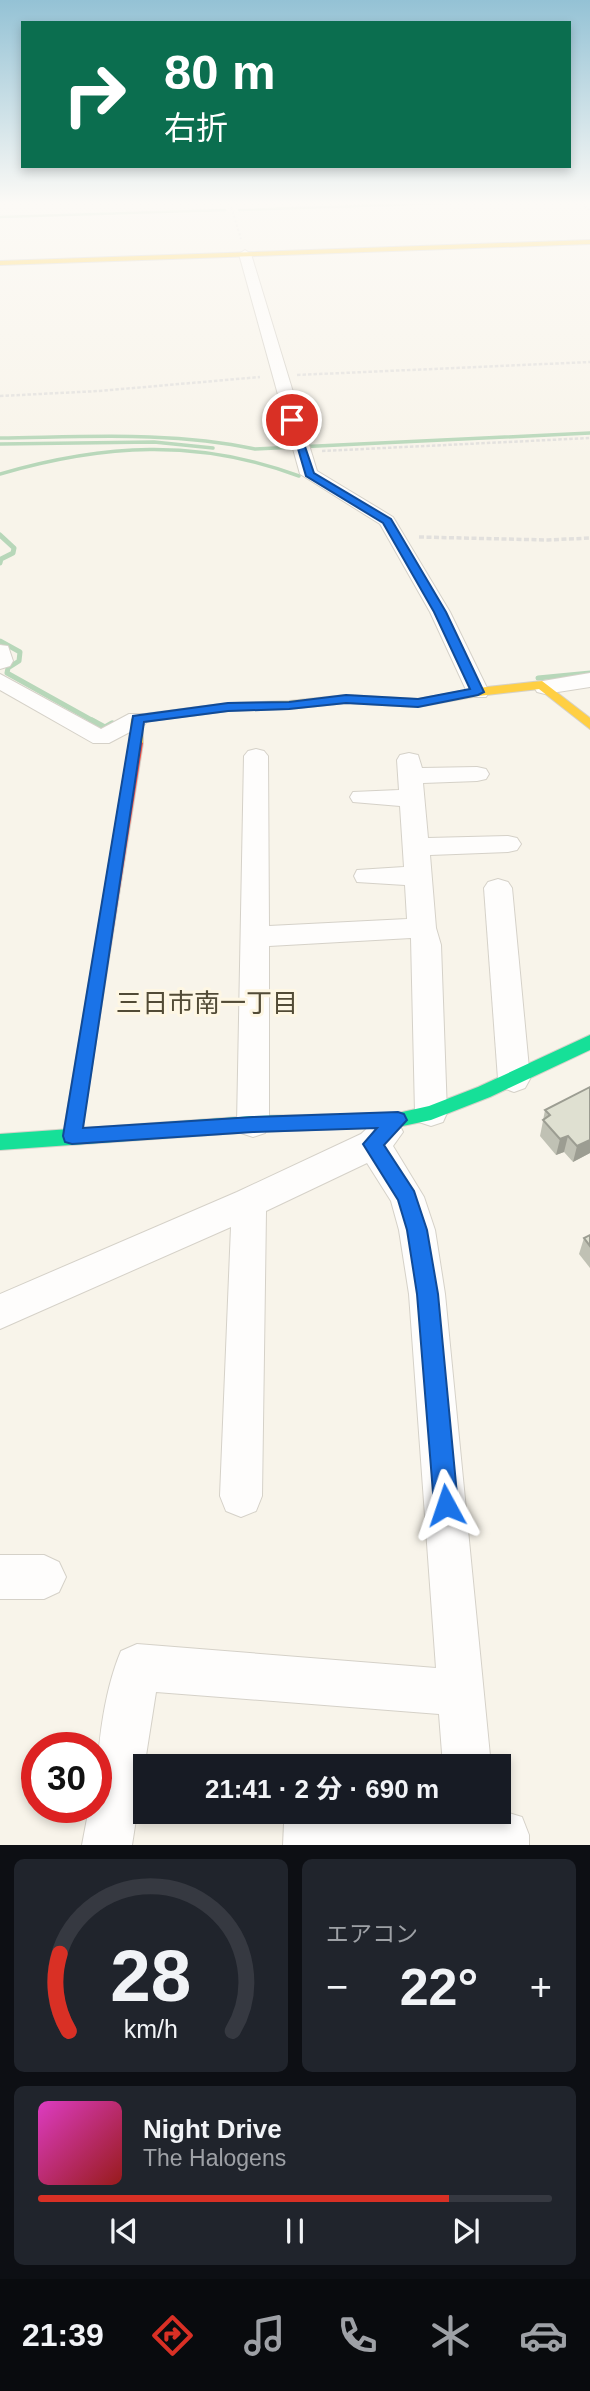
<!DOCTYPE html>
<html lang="ja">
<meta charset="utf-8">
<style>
body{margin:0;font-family:Helvetica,"Noto Sans JP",sans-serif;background:#20242c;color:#f1f3f6;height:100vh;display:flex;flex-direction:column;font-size:26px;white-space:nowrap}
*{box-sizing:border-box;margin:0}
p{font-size:23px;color:#9ea1a6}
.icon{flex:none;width:38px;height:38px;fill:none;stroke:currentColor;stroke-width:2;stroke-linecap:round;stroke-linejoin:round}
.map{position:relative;height:1845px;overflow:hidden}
.sheet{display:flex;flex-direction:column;gap:14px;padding:14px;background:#0d0f14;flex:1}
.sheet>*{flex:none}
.guide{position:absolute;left:21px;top:21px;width:550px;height:147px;border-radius:0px;box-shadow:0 4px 10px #0003;background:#0b6e4f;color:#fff;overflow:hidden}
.speed{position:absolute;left:21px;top:1732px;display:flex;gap:14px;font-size:35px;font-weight:700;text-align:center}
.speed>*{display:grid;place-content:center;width:91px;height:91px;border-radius:50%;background:#171b24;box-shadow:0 4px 10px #0003;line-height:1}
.speed .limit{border:10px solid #d22;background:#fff;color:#111}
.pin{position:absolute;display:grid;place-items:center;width:60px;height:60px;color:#fff;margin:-30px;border:4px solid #fff;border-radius:50%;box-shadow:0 2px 7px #0007}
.me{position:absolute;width:77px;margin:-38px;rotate:355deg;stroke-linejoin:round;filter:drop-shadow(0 0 5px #0008)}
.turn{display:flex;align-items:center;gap:24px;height:147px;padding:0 28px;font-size:32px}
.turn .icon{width:91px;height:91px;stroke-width:2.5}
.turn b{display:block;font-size:49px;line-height:60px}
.big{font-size:52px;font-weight:700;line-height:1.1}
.sheet .card{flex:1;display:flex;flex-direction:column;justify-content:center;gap:10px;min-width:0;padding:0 24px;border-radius:10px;background:#20242c}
.sheet .dial{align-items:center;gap:0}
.dial svg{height:182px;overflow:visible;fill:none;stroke:#363941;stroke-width:7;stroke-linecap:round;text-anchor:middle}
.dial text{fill:#f1f3f6;stroke:none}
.song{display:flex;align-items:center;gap:21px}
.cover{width:84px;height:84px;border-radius:10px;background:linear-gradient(135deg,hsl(310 70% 55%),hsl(0 70% 35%))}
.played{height:7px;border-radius:4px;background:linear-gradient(90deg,#d93025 80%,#363941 80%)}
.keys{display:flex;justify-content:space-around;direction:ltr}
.heat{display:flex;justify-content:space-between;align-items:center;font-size:38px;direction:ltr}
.sheet .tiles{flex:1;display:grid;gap:14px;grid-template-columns:1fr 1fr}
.card:last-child{grid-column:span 2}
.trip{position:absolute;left:133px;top:1754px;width:378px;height:70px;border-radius:0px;background:#171b24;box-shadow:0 4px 10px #0003;font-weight:700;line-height:70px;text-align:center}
.menu{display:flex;height:112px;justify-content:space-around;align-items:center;background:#090b0e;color:#9ea1a6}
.menu .icon{width:49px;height:49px}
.menu .active{color:#d93025}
.menu b{font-size:32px;color:#f1f3f6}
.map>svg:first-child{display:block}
</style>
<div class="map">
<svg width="590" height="1845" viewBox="0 0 590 1845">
<rect width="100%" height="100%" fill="#f8f4ea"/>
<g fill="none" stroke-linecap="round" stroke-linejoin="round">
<g stroke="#b7d7b9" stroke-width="2.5">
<path d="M239,210L448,203"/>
<path d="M0,217L225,210"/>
</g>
<g stroke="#b7d7b9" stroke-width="3.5">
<path d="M0,438C85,437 171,431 255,449L590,433"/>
<path d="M0,444L154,442L213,448"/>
<path d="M0,474C103,444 197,438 299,476"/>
</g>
<g stroke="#b7d7b9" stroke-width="5">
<path d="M0,535L14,548L13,553L1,559L0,563"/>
<path d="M0,641L20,652L19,661L8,668L7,673L95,722"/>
<path d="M538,678L590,673"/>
</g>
<path stroke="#b7d7b9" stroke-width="7" d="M92,721L105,728L112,724"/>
<defs>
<g id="street">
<path d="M245,250L251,254L317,471L393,517L450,612L489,692L486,697H470L467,692L430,612L380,524L300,474L239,254Z"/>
<path d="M0,645L8,646L13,661L10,666L0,669Z"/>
<path d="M590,673V687L545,694L537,692L534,687L537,682Z"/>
<path d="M0,674L101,729L129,714H145L149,719L145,724L109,743H93L0,690Z"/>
<path d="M256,749L264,751L268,756L269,926L407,919L405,885L357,882L354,876L357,870L404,867L400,806L353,802L350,797L353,792L399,790L397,760L400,755L409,753L418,755L422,768L477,767L486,769L489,774L486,779L477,781L423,783L428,838L508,836L517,838L521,844L517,850L508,852L430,855L436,928L441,945L447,1113L443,1122L431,1126L419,1122L415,1113L411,938L269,946V1124L265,1133L253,1137L241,1133L237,1124L244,756L248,751Z"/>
<path d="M498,879L508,882L512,888L530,1079L525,1088L514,1092L503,1088L498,1079L484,888L488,882Z"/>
<path d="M386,1118L398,1122L403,1132L393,1146L424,1197L435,1230L445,1294L491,1766H443L439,1714L156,1692L132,1845H82L89,1808H96C96,1759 102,1696 121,1651L137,1644L436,1668L409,1294L399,1230L391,1201L367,1163L266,1211L262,1496L256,1511L241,1517L226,1511L220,1496L231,1227L0,1329V1294L237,1192L361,1134L374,1122Z"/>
<path d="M0,1555H44L59,1562L66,1577L59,1592L44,1599H0Z"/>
<path d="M499,1810L522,1817L529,1835V1845H283L284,1824L289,1811Z"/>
</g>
<path id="fast" d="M590,1035V1050L490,1097L431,1120L398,1127L253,1132L0,1150V1134L253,1116L398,1113L429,1106L478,1087Z"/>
<g id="slow">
<path d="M590,240V244L0,265V261Z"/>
<path d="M542,681L590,718V729L539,689L478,696L418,707L346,703L289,709L228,711L143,722V743L136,747L129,743L131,719L137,715L228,703L289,701L346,695L418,699L478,688Z"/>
</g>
<path id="jam" d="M136,739L143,743L81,1136L79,1141L72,1144L65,1141L63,1136L129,743Z"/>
</defs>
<use href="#street" stroke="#d5d1c8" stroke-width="2"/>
<use href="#fast" stroke="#d5d1c8" stroke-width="2"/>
<use href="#slow" stroke="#d5d1c8" stroke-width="2"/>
<use href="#jam" stroke="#d5d1c8" stroke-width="2"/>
<g stroke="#e2e0dd" stroke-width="2" stroke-dasharray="2.5 2" stroke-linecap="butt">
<path d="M230,203L241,239"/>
<path d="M581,203L590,211"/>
</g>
<g stroke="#e2e0dd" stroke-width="2.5" stroke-dasharray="3.5 2" stroke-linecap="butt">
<path d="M297,375L590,362"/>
<path d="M0,396L99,391L260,377"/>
<path d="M322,451L590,438"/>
</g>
<path stroke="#e2e0dd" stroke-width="3.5" stroke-dasharray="5 2.5" stroke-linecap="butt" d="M419,537L548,540L590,538"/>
<use href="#street" fill="#fefdfc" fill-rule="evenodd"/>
<use href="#fast" fill="#16e098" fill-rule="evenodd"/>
<use href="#slow" fill="#ffcf43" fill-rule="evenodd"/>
<use href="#jam" fill="#f24e42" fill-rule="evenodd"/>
</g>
<g fill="#c0c1b4">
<path d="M590,1087V1153L573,1162L564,1152L556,1155L540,1136L542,1126L545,1110Z"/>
<path d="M590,1235V1268L579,1254L584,1238Z"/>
</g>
<g fill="#9c9d92">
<path d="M568,1136L564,1152L556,1155L560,1139Z"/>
<path d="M590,1140V1153L573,1162L577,1146Z"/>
</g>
<g fill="#dfe0d1" stroke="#9c9d92" stroke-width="2">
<path d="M590,1087V1140L577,1146L568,1136L560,1139L543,1120L550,1115L545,1110Z"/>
<path d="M590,1235V1246L584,1238Z"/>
</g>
<linearGradient id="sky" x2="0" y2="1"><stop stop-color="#94c2d5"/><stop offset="0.44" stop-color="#fcfaf6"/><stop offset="1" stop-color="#fcfaf6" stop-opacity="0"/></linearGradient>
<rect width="590" height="461" fill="url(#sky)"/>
<path fill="#1a73e8" stroke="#114b97" stroke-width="2" d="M289,418L296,420L314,473L391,519L446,612L484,692L478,695L418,707L346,703L289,709L228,711L144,722L83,1128L253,1117L398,1112L404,1114L407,1120L384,1145L414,1191L427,1230L438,1294L458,1505L455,1513L446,1517L438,1513L434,1505L417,1294L407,1230L398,1200L363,1144L377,1128L253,1132L72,1144L65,1142L63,1136L133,716L228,703L289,702L346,695L418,699L470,689L434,612L383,523L306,476Z"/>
<g text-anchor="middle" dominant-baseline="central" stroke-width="6" stroke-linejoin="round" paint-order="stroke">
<g font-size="26" fill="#524b36" stroke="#fef7e4">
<text x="207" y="1003">三日市南一丁目</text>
</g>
</g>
</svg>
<div class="speed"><div class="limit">30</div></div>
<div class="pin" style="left:292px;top:420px;background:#d93025"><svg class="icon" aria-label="arrive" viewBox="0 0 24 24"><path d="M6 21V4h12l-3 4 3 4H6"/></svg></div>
<svg class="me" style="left:446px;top:1505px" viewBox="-20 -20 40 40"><path d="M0-17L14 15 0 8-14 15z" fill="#1a73e8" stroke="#fff" stroke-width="4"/></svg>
<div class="trip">21:41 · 2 分 · 690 m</div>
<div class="guide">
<div class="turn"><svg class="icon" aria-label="right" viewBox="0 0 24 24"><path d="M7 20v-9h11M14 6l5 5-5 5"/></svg><div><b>80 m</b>右折</div></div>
</div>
</div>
<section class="sheet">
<div class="tiles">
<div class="card dial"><svg viewBox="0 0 100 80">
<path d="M14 69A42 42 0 1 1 86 69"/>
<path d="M14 69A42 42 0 0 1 10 35" stroke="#d93025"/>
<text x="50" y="56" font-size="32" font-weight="700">28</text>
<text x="50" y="72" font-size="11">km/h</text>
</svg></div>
<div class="card"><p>エアコン</p>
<div class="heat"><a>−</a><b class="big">22°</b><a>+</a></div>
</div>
<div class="card">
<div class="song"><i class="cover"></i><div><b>Night Drive</b><p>The Halogens</p></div></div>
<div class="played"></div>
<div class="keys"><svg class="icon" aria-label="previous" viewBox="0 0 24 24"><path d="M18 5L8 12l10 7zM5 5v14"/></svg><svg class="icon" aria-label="pause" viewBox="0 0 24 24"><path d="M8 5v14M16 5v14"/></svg><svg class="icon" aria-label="next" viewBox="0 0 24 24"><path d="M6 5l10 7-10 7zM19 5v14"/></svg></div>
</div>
</div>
</section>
<nav class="menu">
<b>21:39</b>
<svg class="icon active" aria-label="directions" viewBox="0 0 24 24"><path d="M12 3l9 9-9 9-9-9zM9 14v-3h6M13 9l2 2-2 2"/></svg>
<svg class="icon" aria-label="music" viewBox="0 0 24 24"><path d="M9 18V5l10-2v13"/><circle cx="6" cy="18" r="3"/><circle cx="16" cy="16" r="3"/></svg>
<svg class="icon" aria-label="phone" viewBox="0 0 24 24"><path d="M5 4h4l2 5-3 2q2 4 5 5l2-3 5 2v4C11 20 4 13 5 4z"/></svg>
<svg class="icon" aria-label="climate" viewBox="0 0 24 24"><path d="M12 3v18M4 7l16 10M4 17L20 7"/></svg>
<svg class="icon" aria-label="car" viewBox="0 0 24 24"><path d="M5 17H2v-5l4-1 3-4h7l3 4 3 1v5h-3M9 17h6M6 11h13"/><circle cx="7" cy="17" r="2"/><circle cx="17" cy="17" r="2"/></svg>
</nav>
